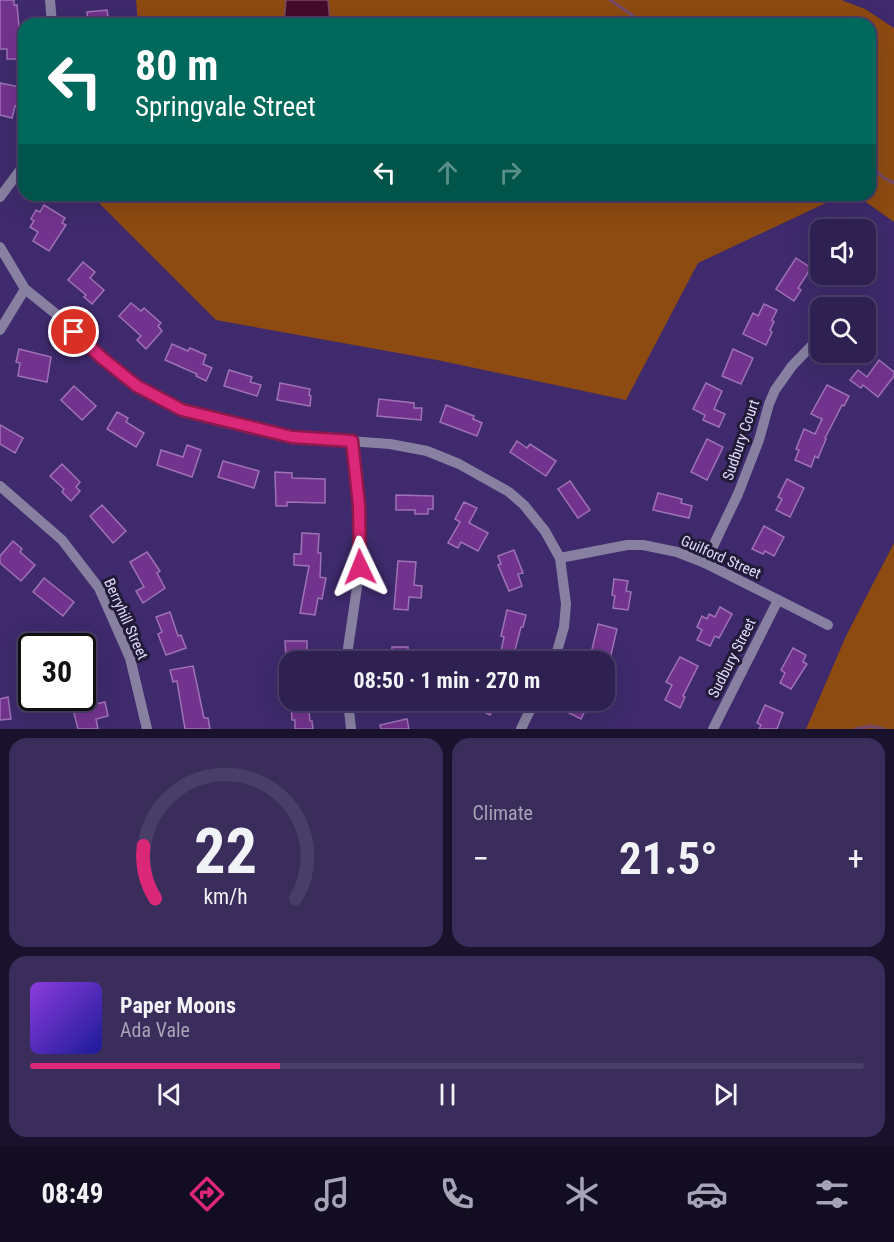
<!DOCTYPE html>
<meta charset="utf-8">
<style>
body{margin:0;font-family:"Roboto Condensed",sans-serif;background:#3a2d5b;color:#f1f3f6;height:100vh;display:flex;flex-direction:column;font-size:22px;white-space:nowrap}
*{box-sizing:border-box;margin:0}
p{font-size:20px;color:#a7a3b7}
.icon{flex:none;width:33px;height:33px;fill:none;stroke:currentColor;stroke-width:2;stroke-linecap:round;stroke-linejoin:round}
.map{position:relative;height:729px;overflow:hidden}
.details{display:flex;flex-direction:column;gap:9px;padding:9px;background:#19122d;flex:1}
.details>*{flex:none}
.top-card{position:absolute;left:18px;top:18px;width:858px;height:183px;border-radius:18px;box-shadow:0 6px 24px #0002,0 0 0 2px #493e68;background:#00695c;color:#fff;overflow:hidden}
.controls{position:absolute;left:810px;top:219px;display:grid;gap:12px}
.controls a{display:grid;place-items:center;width:66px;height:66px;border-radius:12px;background:#2e2051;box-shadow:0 6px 24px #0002,0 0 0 2px #493e68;font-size:30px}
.speed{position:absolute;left:18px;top:633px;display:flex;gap:12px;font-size:30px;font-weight:700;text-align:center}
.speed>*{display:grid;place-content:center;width:78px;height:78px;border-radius:50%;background:#2e2051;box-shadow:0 6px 24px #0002,0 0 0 2px #493e68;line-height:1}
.speed .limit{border:3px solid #111;border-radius:9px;background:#fff;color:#111}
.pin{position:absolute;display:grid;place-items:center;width:51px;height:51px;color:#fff;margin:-26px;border:3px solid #fff;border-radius:50%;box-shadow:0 2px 6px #0007}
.me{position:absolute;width:66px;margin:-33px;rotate:358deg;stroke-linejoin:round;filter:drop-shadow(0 0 4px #0008)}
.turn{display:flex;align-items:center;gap:21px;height:126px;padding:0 18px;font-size:27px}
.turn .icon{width:78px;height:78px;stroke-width:2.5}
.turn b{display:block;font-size:42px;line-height:51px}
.lanes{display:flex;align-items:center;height:57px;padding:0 18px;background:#0003;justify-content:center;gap:30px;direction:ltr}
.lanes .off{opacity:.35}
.big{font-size:45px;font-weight:700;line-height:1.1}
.details .widget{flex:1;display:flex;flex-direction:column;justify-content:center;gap:9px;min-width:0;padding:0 21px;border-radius:18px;background:#3a2d5b}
.details .dial{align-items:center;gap:0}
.dial svg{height:156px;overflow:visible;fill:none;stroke:#493e68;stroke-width:7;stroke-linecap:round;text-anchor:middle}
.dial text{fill:#f1f3f6;stroke:none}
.song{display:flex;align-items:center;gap:18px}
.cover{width:72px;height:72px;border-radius:9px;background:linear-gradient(135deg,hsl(270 70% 55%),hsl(240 70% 35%))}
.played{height:6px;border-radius:3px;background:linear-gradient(90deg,#db2777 30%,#493e68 30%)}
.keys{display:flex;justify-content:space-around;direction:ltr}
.heat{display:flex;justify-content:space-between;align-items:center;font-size:33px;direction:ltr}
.details .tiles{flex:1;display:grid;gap:9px;grid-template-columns:1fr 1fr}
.widget:last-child{grid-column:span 2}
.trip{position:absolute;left:279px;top:651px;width:336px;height:60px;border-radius:18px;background:#2e2051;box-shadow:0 6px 24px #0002,0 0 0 2px #493e68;font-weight:700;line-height:60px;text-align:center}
.tabs{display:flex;height:96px;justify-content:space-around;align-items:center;background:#120d20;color:#a7a3b7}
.tabs .icon{width:42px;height:42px}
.tabs .current{color:#db2777}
.tabs b{font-size:27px;color:#f1f3f6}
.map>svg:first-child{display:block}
</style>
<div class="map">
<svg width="894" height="729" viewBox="0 0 894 729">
<rect width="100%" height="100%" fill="#3e2a6c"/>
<g fill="#8d4a11">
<path d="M136,0H841L865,9L894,28V222L856,195H870V24H138Z"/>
<path d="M100,195H843L698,263L626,400L437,360L216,320L97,201Z"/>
<path d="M894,543V729H806L846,636Z"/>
</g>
<path fill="#450c29" stroke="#744a68" stroke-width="1.5" d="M286,0H328L330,24H284Z"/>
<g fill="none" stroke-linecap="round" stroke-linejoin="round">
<g stroke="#744a68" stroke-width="3">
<path d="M610,0L645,24"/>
<path d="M870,165L884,178L894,183"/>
<path d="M855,729L871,726L884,729"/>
</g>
</g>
<g fill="#72338e" stroke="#9f72b5" stroke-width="1.5">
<path d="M0,0H14V5H17L22,59H7V49H0Z"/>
<path d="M107,10L109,24H88L87,12Z"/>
<path d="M0,83L20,87L18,106H15L12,118L0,115Z"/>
<path d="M44,205L65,218L62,223L66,225L49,251L33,241L38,232L30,227L34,221L31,219L36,210L40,212Z"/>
<path d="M866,233H877L876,255L866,254Z"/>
<path d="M796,258L811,268L798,288L801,290L794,301L776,289Z"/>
<path d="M83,262L95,272L90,278L104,290L92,304L84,297L86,295L68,280Z"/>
<path d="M131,303L141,311L144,308L161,323L158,326L162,331L146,349L137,340L141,336L119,316Z"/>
<path d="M764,304L777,310L772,320L774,322L770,330L772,332L766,345L743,334L753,313L758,316Z"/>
<path d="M172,344L188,351L190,348L206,355L203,364L212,368L206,381L196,376L197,374L165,360Z"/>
<path d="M19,349L51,357L47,382L18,376L20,363L16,362Z"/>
<path d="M733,349L753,358L741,384L722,376Z"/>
<path d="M879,360L894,372V376L878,397L863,385L861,388L850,380L858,370L867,377Z"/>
<path d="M229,370L252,377L250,382L261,385L257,396L224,386Z"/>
<path d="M280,383L310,389L309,395L311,396L310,406L277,400Z"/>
<path d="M706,383L722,391L714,409L725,414L719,427L703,420L705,415L693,409Z"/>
<path d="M827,385L849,396L844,406L842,405L837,415L825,438L826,439L818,458L815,456L811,467L795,460L799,450L796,449L804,429L815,434L822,419L811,414Z"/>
<path d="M74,386L96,406L82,420L61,400Z"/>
<path d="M379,399L414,403V408H422L421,420L377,416Z"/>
<path d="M446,405L474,416L473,419L482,423L477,436L440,422Z"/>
<path d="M117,412L128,418L126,422L144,433L136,447L107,429Z"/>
<path d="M0,425L23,438L15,453L0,444Z"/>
<path d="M707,439L723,447L707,480L691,472Z"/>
<path d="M517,441L527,448L530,444L556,461L546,476L510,452Z"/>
<path d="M187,445L201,450L192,477L157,465L161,450L183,457Z"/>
<path d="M223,461L259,471L254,488L218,477Z"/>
<path d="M62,464L80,482L76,487L80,491L71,501L62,492L64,489L50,476Z"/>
<path d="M275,472L292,473V478L325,479V503L287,502V506H276Z"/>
<path d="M787,479L804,488L790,517L776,510L782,499L778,497Z"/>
<path d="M570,481L590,510L578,518L558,489Z"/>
<path d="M658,493L682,499L681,503L692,506L689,518L653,510Z"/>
<path d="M396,495L433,496V509H428V514H415V510H396Z"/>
<path d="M464,502L477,508L469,523L488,533L478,551L461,542L458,548L448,543L460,522L455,519Z"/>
<path d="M102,505L126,531L113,543L90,516Z"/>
<path d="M764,526L784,537L774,556L765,551L763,554L752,549Z"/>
<path d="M302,533L319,534L318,553H321L320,577L326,578L322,599L318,598L315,615L300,613L309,566L294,565V554H301Z"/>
<path d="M13,541L22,549L20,552L35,565L21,581L0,563V556Z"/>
<path d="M514,550L523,573L518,574L522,586L509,591L498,565L501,564L498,556Z"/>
<path d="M147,552L160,571L157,573L165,588L143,603L136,591L144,587L130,562Z"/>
<path d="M398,561L416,562L414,585L422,586L421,598L409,597L408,610L394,609Z"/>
<path d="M44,578L74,602L63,616L33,592Z"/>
<path d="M614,579L628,581L626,591L631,592L628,610L613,608L615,596L612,595Z"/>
<path d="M720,607L732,614L719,638L715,636L710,646L697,640L702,630L697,627L702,616L707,619L709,614L715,617Z"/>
<path d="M507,610L526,615L523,627H521L514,654L501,651L504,637L501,636Z"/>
<path d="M170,612L178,636L181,635L186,648L166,655L158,634L162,632L156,617Z"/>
<path d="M598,624L617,629L609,663L589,662Z"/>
<path d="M78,636L83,646H52Z"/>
<path d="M285,641H307V662H289V658H286Z"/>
<path d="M82,647L92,670L82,674Z"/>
<path d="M392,647H408V662H391Z"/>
<path d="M793,648L806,655L803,662L807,664L791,689L780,683L785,673L781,670Z"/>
<path d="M680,657L698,666L683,696L685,697L680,708L665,700L672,685L666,682Z"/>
<path d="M193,666L204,718H208L210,729H185L177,681L173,682L170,670Z"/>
<path d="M8,697L11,719L0,720V699Z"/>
<path d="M461,700H497L490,715Z"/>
<path d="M576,700H590L581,719L569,713Z"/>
<path d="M105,702L108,716L96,719L98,729H78L73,709Z"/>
<path d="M308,703L310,721H312L313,729H295V720H292L291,704Z"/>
<path d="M765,705L783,713L777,729H759L761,725L757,723Z"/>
<path d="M407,719L409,729H381L380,725Z"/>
</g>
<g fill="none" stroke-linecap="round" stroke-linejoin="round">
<g stroke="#8780a1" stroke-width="10">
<path d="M50,0L52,24"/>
<path d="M0,197L24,165"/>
<path d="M0,247L25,289L61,318L102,358L137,386L182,410L292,437L390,444L427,451L459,464L509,492L524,505L545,531L560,558L566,604L564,627L554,662"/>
<path d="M0,330L25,289"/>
<path d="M0,486L62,540L99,588L130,658L147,729"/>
<path d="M560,558L627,545H643L677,552L705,563L828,625"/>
<path d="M705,563L738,494L759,440L769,404L775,390L792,366L820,337"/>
<path d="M346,662L360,567L359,505L352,441"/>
<path d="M348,700L351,729"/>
<path d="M521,729L535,700"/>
<path d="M713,729L778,600"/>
</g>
</g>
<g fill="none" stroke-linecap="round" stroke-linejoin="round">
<defs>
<path id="route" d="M74,332L102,358L137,386L182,410L292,437L352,441L359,505L360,567"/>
</defs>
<use href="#route" stroke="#8e194d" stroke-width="15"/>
<use href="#route" stroke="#db2777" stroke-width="10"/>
</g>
<g text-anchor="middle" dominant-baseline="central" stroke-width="6" stroke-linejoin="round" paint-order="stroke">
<g font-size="15" fill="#e0dafa" stroke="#221b38">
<text transform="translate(741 440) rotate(-71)">Sudbury Court</text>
<text transform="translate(721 557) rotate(24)">Guilford Street</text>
<text transform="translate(126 619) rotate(66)">Berryhill Street</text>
<text transform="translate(732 658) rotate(-63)">Sudbury Street</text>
</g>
</g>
</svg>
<div class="controls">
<a><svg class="icon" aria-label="sound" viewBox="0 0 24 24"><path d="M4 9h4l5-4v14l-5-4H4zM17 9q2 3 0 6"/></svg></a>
<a><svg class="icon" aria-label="search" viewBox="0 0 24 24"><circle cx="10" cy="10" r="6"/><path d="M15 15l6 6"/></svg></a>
</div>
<div class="speed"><div class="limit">30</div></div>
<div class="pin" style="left:74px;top:332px;background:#d93025"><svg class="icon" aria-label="arrive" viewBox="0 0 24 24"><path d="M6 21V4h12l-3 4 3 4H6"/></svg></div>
<svg class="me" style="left:360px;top:567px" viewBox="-20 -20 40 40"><path d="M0-17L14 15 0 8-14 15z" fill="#db2777" stroke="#fff" stroke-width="4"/></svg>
<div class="trip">08:50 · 1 min · 270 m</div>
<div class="top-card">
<div class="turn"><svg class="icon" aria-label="left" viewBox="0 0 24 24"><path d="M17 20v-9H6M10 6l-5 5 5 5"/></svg><div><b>80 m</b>Springvale Street</div></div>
<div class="lanes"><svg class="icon" aria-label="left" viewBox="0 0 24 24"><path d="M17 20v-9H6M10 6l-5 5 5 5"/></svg><svg class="icon off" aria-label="ahead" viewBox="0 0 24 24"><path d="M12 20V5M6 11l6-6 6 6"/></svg><svg class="icon off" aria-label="right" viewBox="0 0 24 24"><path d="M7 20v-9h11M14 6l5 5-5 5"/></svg></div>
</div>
</div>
<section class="details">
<div class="tiles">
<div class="widget dial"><svg viewBox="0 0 100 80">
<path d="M14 69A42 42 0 1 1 86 69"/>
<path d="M14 69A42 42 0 0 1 8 42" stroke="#db2777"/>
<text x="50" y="56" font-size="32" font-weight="700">22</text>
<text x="50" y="72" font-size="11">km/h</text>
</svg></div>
<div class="widget"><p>Climate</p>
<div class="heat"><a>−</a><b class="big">21.5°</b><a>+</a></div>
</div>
<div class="widget">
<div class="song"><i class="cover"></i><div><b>Paper Moons</b><p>Ada Vale</p></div></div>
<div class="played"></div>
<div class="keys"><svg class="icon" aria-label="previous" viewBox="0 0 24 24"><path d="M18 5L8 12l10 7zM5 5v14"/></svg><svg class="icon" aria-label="pause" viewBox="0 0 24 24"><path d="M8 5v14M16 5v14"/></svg><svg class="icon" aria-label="next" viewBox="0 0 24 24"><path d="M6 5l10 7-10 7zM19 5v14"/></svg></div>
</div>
</div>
</section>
<nav class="tabs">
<b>08:49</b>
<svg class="icon current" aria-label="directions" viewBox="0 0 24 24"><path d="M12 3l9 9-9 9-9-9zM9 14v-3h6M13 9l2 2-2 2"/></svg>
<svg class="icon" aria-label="music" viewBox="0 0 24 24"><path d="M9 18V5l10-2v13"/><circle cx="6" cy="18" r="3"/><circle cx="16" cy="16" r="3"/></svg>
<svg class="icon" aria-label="phone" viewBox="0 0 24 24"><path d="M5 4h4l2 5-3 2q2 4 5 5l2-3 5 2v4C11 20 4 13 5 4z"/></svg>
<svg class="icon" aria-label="climate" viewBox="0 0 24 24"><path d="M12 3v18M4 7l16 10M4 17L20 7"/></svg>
<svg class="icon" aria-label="car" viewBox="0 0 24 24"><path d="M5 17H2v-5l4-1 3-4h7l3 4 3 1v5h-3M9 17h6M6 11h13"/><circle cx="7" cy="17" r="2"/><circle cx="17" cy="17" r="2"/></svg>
<svg class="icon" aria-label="filters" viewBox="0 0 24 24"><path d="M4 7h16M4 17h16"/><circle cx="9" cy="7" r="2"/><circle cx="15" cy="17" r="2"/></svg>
</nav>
